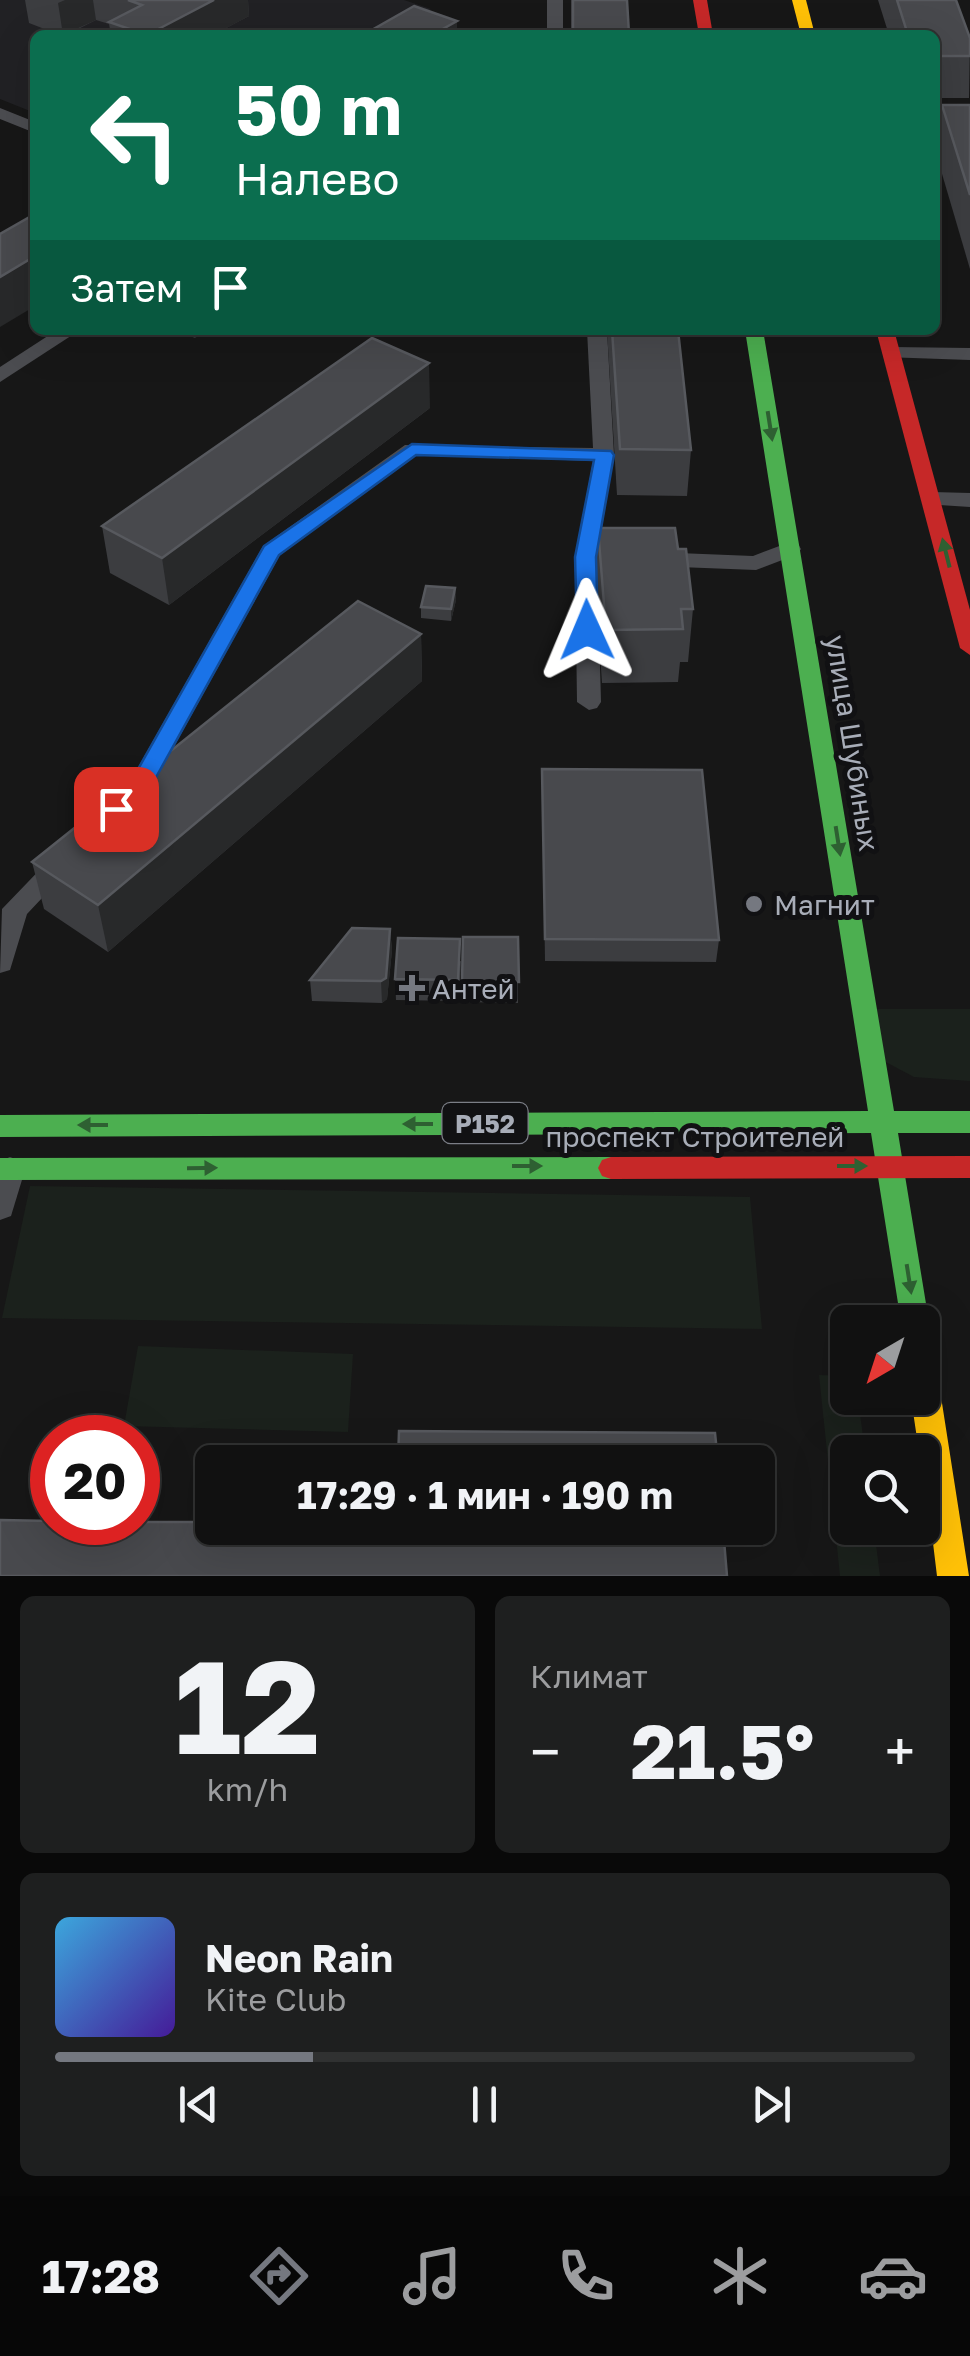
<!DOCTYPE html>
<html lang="ru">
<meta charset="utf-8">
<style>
body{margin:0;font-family:"Golos Text",sans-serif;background:#1e1f1f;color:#f1f3f6;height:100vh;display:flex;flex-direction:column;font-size:38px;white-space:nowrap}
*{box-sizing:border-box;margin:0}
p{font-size:32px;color:#9c9d9f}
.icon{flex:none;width:55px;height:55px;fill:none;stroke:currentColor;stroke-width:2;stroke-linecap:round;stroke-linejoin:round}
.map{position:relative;height:1576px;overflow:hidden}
.side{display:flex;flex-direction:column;gap:20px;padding:20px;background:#090909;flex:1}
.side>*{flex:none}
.guide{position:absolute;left:30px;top:30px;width:910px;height:305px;border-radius:15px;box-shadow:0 10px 40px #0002,0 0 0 2px #303131;background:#0b6e4f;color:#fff;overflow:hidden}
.needle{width:65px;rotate:219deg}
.fabs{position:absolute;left:830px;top:1305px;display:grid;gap:20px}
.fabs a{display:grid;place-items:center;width:110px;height:110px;border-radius:15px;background:#111;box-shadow:0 10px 40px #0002,0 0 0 2px #303131;font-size:50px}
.speed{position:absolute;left:30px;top:1415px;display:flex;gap:20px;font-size:50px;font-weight:700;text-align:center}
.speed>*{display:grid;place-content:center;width:130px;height:130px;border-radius:50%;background:#111;box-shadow:0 10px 40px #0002,0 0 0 2px #303131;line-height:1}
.speed .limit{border:15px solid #d22;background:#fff;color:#111}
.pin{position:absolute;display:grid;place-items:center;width:85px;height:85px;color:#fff;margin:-42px;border-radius:20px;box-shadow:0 5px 15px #0006}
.me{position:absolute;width:110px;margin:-55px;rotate:359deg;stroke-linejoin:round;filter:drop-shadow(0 0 8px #0008)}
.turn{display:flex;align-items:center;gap:35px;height:210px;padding:0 40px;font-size:45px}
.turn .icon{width:130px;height:130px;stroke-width:2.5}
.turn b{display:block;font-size:70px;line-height:85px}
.then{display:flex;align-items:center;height:95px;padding:0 40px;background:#0003;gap:20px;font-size:38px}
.big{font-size:75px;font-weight:700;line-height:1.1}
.side .card{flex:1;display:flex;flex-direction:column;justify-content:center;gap:15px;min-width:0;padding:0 35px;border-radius:15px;background:#1e1f1f}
.side .dial{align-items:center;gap:0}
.dial b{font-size:130px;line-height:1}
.song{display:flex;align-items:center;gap:30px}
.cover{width:120px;height:120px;border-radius:15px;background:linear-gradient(135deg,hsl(200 70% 55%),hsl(260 70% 35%))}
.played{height:10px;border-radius:5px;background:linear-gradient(90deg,#757880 30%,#303131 30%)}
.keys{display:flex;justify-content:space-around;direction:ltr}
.heat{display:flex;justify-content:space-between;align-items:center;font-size:55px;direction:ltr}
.side .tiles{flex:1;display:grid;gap:20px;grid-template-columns:1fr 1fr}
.card:last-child{grid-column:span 2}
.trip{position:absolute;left:195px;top:1445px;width:580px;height:100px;border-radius:15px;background:#111;box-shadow:0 10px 40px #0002,0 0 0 2px #303131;font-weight:700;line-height:100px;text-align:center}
.menu{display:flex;height:160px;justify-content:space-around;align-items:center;background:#070707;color:#9c9d9f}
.menu .icon{width:70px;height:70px}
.menu .active{color:#757880}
.menu b{font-size:45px;color:#f1f3f6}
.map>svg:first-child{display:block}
</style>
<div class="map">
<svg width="970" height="1576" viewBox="0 0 970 1576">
<rect width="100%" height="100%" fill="#171717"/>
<path fill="#212124" d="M0,0H404L431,9L386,35H35V113L0,99Z"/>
<g fill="#1b211c">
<path d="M865,1009H970V1081L914,1077L882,1060Z"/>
<path d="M30,1186L750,1197L762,1329L2,1318Z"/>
<path d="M138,1346L353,1354L348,1432L124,1426Z"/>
<path d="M819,1375L847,1376L848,1398H858L865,1452H848V1528H874L880,1576H840Z"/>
</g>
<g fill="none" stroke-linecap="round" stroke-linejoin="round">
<g fill="#4b4c50" fill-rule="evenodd">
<rect x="547" y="0" width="16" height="35"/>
<path d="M0,108L35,122V133L0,119Z"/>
<path d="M970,121V131L935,132V122Z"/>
<path d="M57,330H80L0,382V367Z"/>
<path d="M587,330H607L614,455L597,557L601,702L597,708L589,710L577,702L575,557L593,461L417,455L280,555L150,790L141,799H123L119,793L132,778L263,546L405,445L593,448Z"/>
<path d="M891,347L970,348V360L884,357V349Z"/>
<path d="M932,492L970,493V507L924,504L921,499L924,494Z"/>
<path d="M790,542L798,544L801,549L798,554L756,570L653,566L642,559L653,552L753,556Z"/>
<path d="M61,854L70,857L74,864L27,914L10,970L0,973L2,909L52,857Z"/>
<path d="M10,1157L21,1161L25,1170L11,1216L0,1220V1161Z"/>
</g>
<g fill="#4caf50" fill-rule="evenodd">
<path d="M745,330H763L894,1111H970V1133H898L929,1322L925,1331L922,1322H901L871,1133L0,1137V1115L868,1111Z"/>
<path d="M611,1157L620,1160L624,1168L620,1176L611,1179L0,1180V1158Z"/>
</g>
<g fill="#ffc107" fill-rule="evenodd">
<path d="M792,0H806L815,35H801Z"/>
<path d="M922,1358L932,1361L937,1371L969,1576H937L922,1452H919L911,1398H922Z"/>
</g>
<g fill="#c62828" fill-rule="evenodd">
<path d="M693,0H707L713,35H699Z"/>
<path d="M876,330H894L970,610V655L960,648Z"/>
<path d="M970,1156V1178L611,1179L602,1176L598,1168L602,1160L611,1157Z"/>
</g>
</g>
<g fill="#3c3d40">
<path d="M25,0H248L249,16L213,35H111L109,24L96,20L66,35H60L29,23Z"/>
<path d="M571,0H627L629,35H571Z"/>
<path d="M878,0H956L970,38L969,98H935V35H889Z"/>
<path d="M942,105H970V269L935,150Z"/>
<path d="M175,330H207L195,338Z"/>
<path d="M607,330H678L691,450L687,496L617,495Z"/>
<path d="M430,408L169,605L110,573L102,526Z"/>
<path d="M598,528L678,549L693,609L688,662H680L678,682L602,683L595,581Z"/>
<path d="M455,588L456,600L451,621L421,618V607Z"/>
<path d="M421,634L422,681L108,952L44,909L32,862Z"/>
<path d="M542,769L719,940L716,962L545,961Z"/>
<path d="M390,929L392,950L387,999L382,1003L312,1001L310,980Z"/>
<path d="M518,937V1003L462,1002V981Z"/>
<path d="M461,961L459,1001L396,1000L395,979Z"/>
</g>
<g fill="#28292a">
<path d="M65,0H93L96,20L63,35L58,3Z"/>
<path d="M214,0H248L249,16L213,35H147Z"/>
<path d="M457,21V35H432Z"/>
<path d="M35,256V306L0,327V277Z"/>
<path d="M194,330H207L195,338Z"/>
<path d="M429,363L430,408L169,605L162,558Z"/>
<path d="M455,588L456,600L451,621V609Z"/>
<path d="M421,634L422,681L108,952L98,905Z"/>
<path d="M390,929L392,950L387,999L382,1003L381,981Z"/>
</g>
<g fill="#48494d" stroke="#57595e" stroke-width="2.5">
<path d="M128,0H214L147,35L109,22L142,5Z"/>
<path d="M573,0H627L629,34L573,33Z"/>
<path d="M897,0H956L970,38V56H935V35H908Z"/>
<path d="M414,6L457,21L432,35H363Z"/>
<path d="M942,105H970V195Z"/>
<path d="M35,214V256L0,277V234Z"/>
<path d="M612,330H678L691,450L620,449Z"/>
<path d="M372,338L429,363L162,558L102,526Z"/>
<path d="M598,528H675L678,549H686L693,609H681L683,629L606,630Z"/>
<path d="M426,586L455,588L451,609L421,607Z"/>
<path d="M358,601L421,634L98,905L32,862Z"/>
<path d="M542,769L702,770L719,940L545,939Z"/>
<path d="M352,928L390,929L386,978L381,981L310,980Z"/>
<path d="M463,937H518L519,982L462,981Z"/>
<path d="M398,938L460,939L458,980L395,979Z"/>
<path d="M399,1431L715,1433L718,1462H398Z"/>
<path d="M0,1520L52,1521V1522H212V1528H723L727,1576H0Z"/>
</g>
<defs><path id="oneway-solid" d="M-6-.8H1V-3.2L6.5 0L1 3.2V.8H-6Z" transform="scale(2.5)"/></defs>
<g fill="#2e6032">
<use href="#oneway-solid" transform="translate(770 426) rotate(81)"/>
<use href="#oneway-solid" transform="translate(946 553) rotate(-104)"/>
<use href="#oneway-solid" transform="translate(838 841) rotate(81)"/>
<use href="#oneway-solid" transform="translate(418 1124) rotate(180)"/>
<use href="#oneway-solid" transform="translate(93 1125) rotate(180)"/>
<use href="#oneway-solid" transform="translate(527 1166)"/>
<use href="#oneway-solid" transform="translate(852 1166)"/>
<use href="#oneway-solid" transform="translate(202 1168) rotate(-1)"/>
<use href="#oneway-solid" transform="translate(909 1279) rotate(81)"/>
</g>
<path fill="#1a73e8" stroke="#114b97" stroke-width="2.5" d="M412,444L611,451L614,455L596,557L598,630L595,634L587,636L577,630L575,557L594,460L416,455L279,555L149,790L124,815H108L104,809L133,778L264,546Z"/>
<g fill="#757880" stroke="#111113" stroke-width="4">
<circle cx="754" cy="904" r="10"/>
<path d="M407 973h10v10h10v10h-10v10h-10v-10h-10v-10h10z"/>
</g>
<g text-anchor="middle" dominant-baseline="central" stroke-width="10" stroke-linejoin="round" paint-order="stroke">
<rect fill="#111113" stroke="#7b7e86" stroke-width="2.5" x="442.5" y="1103" width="85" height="40" rx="8"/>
<g font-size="25" font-weight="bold" fill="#a8adb8">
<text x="485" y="1123">Р152</text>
</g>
<g font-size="28" fill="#a8adb8" stroke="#111113">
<text transform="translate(853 743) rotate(81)">улица Шубиных</text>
<text x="695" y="1136">проспект Строителей</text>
</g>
<g font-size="28" fill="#a8adb8" stroke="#111113" text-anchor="start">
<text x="774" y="904">Магнит</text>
<text x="432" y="988">Антей</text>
</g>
</g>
</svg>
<div class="fabs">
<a><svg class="needle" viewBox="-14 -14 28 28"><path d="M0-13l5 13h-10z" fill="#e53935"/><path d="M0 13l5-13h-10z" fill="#9c9d9f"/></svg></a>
<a><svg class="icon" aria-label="search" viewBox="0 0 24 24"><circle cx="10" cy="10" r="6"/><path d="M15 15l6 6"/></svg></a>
</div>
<div class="speed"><div class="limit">20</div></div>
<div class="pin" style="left:116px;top:809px;background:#d93025"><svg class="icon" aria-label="arrive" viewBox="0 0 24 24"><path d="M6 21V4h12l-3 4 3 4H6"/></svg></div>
<svg class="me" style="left:587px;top:630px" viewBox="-20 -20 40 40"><path d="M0-17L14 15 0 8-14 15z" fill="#1a73e8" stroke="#fff" stroke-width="4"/></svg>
<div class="trip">17:29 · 1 мин · 190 m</div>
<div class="guide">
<div class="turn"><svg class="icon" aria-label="left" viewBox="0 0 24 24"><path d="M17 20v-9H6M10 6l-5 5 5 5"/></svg><div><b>50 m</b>Налево</div></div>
<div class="then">Затем<svg class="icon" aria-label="arrive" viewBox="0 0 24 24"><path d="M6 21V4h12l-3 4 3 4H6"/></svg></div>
</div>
</div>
<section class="side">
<div class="tiles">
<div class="card dial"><b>12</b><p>km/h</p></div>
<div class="card"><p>Климат</p>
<div class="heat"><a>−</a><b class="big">21.5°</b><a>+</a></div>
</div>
<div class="card">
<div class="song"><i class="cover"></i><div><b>Neon Rain</b><p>Kite Club</p></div></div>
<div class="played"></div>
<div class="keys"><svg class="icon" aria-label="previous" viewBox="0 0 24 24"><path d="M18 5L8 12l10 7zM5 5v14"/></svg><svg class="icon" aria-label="pause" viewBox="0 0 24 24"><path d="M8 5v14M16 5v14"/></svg><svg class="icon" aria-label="next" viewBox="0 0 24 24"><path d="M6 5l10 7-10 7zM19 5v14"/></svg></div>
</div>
</div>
</section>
<nav class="menu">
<b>17:28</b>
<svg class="icon active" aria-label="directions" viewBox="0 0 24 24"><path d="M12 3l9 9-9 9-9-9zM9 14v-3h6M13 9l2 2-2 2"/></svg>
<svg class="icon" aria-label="music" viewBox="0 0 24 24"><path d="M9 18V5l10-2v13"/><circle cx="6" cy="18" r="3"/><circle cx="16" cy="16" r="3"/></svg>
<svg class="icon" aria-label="phone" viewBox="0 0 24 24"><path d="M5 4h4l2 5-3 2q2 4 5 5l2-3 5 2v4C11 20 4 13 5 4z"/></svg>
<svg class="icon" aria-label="climate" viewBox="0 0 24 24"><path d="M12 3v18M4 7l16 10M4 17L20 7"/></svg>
<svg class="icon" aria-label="car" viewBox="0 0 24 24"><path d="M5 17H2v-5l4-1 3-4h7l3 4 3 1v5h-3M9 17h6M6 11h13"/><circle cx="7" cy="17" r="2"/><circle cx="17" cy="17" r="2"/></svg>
</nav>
